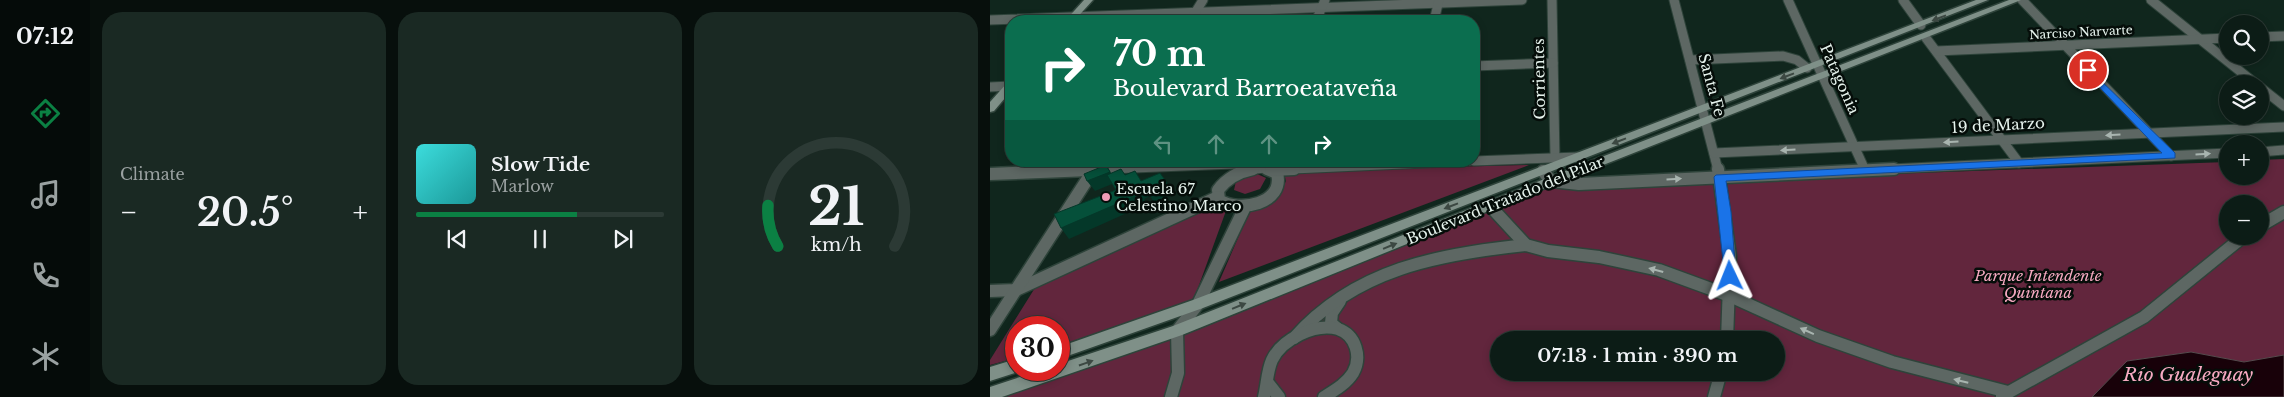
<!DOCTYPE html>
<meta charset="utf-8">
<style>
body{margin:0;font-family:"Libre Baskerville",serif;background:#1a2923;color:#f1f3f6;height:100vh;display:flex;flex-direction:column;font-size:19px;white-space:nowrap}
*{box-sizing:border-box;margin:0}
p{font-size:16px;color:#9aa1a1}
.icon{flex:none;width:28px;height:28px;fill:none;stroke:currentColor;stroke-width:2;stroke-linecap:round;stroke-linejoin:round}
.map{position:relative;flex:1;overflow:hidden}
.panel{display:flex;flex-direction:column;gap:12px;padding:12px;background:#070f0c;width:900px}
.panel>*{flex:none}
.hud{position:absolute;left:15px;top:15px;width:475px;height:152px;border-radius:20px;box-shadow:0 2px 8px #0003,0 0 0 1px #2c3a35;background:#0b6e4f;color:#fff;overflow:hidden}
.buttons{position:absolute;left:1229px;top:15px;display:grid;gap:10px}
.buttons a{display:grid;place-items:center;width:50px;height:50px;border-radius:50%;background:#0c1c16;box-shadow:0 2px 8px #0003,0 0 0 1px #2c3a35;font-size:25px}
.speed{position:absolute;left:15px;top:316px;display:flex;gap:10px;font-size:25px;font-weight:700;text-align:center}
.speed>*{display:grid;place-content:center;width:65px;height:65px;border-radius:50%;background:#0c1c16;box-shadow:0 2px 8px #0003,0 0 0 1px #2c3a35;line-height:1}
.speed .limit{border:8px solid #d22;background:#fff;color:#111}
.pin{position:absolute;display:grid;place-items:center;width:42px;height:42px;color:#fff;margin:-21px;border:2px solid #fff;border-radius:50%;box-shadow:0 1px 5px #0007}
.me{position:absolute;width:55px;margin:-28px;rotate:358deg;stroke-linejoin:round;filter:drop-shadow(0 0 4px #0008)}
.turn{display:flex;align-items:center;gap:18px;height:105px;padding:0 25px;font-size:22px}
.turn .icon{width:65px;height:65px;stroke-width:2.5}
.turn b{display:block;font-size:35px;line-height:42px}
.lanes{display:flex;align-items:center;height:48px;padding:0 25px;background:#0003;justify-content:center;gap:25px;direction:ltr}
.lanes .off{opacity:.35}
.big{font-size:38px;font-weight:600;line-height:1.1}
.panel .widget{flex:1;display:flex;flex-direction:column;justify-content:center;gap:8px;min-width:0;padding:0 18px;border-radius:20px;background:#1a2923}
.panel .dial{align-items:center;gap:0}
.dial svg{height:130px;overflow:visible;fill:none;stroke:#2c3a35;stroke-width:7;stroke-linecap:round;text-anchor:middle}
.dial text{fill:#f1f3f6;stroke:none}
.song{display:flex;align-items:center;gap:15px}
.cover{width:60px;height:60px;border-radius:8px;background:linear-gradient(135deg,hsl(180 70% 55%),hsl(180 70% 35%))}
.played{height:5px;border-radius:2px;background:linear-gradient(90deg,#0b8043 65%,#2c3a35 65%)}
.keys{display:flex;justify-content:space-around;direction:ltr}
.heat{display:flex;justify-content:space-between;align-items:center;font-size:28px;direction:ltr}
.panel .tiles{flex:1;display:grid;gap:12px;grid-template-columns:repeat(3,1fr)}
.trip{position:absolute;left:500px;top:331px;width:295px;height:50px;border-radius:25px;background:#0c1c16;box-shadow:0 2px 8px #0003,0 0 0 1px #2c3a35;font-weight:600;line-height:50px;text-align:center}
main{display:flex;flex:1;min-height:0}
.menu{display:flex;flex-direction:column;width:90px;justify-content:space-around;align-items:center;background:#050b09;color:#9aa1a1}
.menu .icon{width:35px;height:35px}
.menu .active{color:#0b8043}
.menu b{font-size:22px;color:#f1f3f6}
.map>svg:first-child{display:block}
</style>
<main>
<nav class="menu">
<b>07:12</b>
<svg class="icon active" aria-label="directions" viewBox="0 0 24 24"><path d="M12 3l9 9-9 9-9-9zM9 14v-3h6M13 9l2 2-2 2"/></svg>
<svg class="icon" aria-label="music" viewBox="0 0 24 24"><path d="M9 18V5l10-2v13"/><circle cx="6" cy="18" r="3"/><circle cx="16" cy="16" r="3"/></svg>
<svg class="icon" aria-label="phone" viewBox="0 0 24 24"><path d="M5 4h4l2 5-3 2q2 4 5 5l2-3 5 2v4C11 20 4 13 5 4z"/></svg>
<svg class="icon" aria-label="climate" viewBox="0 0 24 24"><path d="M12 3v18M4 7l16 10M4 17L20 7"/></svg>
</nav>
<section class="panel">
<div class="tiles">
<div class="widget"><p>Climate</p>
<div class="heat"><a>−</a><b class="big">20.5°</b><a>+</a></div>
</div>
<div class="widget">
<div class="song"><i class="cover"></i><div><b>Slow Tide</b><p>Marlow</p></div></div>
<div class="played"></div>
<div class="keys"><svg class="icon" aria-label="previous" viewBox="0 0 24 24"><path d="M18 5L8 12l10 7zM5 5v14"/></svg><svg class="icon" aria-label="pause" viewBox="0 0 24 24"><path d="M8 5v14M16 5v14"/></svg><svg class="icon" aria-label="next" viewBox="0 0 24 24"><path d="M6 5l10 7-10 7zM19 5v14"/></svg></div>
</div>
<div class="widget dial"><svg viewBox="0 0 100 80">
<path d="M14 69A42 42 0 1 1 86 69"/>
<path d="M14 69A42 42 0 0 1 8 44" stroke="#0b8043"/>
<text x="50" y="56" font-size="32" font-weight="700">21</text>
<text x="50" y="72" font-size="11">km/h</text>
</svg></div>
</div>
</section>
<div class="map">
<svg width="1294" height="397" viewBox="0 0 1294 397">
<rect width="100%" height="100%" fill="#10261d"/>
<g fill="#62263d" fill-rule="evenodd">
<path d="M1294,159V355L1254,362L1201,352L1137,361L1102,397H7L201,330L563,186L1237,162L1238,176H1270V160ZM1238,204H1270V236H1238ZM509,340H786V372H509Z"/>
<path d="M539,165L229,282L261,208L290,193L296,181L294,174L373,169Z"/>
<path d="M265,173L276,178L270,189L255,194L244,190L246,181Z"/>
<path d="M216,208H237L204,299L69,346V328H26V358L0,365V360L48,283Z"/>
</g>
<path fill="#180109" stroke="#564a4d" d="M1201,352L1254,362L1294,355V397H1102L1137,361Z"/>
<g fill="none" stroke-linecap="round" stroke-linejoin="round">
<defs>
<g id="street-far1">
<path d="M562,0L565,158"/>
<path d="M684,0L728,170"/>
<path d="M798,0L875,170"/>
<path d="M913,0L931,25"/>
<path d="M1032,0L1181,156"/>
<path d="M1161,0L1266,84"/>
<path d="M0,20L532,0"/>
<path d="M200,21L213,0"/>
<path d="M326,21L335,0"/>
<path d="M444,21L449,0"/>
<path d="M1270,37L1294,36"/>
<path d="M936,38L1029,163"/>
<path d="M946,51L1238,38"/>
<path d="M700,60L793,56L807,60L817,68"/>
<path d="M484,66L563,63"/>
<path d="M0,87L21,86"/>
<path d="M1270,87L1294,106"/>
<path d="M1270,152L1294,150"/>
<path d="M724,153L1294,127"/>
<path d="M484,161L588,157"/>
<path d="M93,170L269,163"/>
<path d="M103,170L109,161"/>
<path d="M257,170L275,168L280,170"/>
<path d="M281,170L479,161"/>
<path d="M878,170L1238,153"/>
</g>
<g id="street">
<path d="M263,169C248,172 237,178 228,190L229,200C249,213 295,204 287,173L277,169"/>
<path d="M728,169L740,256L737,340"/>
<path d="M281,170L304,169"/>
<path d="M553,171L561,181L589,184L904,169"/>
<path d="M0,174L124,169"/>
<path d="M500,206L536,245L558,251L609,257L669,270L740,296L828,336L902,362L1018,392"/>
<path d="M1270,226L1294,212"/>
<path d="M0,291L26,290L228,197"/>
<path d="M347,328L341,323L342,313L350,301"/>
<path d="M0,330L104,169"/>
<path d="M304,338C365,269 449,254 536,245"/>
<path d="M278,383L289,397"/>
<path d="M1012,396L1154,317L1254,236"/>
<path d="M181,397L188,373L187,331L208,304L255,207"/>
<path d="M274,397C277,385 277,371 282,360C292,339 325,323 348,329C366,335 372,357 363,373C356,384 345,390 334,397"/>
<path d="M724,397L731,372"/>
</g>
<g id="secondary">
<path d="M94,0H103L84,21H75Z"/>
<path d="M986,0H998L213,308L69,359V347L203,300Z"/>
<path d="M1019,0H1031L565,184L192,335L12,397H0V387L51,370H69V364L183,326L557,178Z"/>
<path d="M21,82V91L4,111L0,112V102L17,83Z"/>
<path d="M26,359V370L31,371L0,381V367Z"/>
</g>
</defs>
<use href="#street-far1" stroke="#2e433a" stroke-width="11"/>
<use href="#street" stroke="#2e433a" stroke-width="15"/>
<use href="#secondary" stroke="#2e433a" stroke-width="3"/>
<use href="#street-far1" stroke="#5d6763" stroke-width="9"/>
<use href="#street" stroke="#5d6763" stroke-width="12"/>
<use href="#secondary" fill="#7f9088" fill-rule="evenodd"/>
</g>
<g fill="#043829">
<path d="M116,165L127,182L105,191L97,181Z"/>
<path d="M177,183L183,193L164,202L160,196L154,199L157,204L79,239L71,228L154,186Z"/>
</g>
<g fill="#05503a" stroke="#043829">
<path d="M116,165L120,172L97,181L94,174Z"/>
<path d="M131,169L135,175L145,171L151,181L170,173L177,183L157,191L154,186L147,189L150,194L71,228L64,214L126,190L117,175Z"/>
</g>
<defs><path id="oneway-solid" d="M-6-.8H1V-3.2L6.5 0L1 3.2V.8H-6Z" transform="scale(1.25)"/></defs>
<g fill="#3c4842">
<use href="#oneway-solid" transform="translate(949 18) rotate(159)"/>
<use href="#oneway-solid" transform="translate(797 76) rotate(159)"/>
<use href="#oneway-solid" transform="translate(629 141) rotate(159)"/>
<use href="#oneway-solid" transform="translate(461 206) rotate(159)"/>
<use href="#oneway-solid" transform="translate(400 246) rotate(-22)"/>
<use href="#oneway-solid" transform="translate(249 306) rotate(-22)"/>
<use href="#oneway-solid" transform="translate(96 363) rotate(-19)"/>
</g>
<g fill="#a8b4af">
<use href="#oneway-solid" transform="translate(1123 135) rotate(177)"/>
<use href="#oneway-solid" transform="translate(961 142) rotate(177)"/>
<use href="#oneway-solid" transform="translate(798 150) rotate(177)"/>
<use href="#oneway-solid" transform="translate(1213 154) rotate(-3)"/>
<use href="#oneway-solid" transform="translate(684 179) rotate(-3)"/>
<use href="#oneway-solid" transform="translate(666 270) rotate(-165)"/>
<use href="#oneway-solid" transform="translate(817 331) rotate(-156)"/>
<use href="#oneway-solid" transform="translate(971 381) rotate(-166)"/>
</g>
<path fill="#1a73e8" stroke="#114b97" d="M1098,68L1185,153V158L736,181L741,212L746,276L740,281L735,280L724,177L726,175L1172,153L1095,72L1093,70Z"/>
<circle fill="#f09ab5" stroke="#050d09" stroke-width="2" cx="116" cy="197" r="5"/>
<g text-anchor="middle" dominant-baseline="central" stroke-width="5" stroke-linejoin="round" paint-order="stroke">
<g font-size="12" fill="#e6f3ed" stroke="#050d09">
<text transform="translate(1091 32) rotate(-3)">Narciso Narvarte</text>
</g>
<g font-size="15" fill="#e6f3ed" stroke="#050d09">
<text transform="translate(549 79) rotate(-91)">Corrientes</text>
<text transform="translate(850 79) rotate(66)">Patagonia</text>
<text transform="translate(722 85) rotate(75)">Santa Fe</text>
<text transform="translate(1008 125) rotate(-3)">19 de Marzo</text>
<text transform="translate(515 200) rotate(-22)">Boulevard Tratado del Pilar</text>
</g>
<g font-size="15" fill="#e6f3ed" stroke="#050d09" text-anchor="start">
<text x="126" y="188">Escuela 67<tspan x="126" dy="17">Celestino Marco</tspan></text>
</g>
<g font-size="15" font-style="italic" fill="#f6a9c1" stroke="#050d09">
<text x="1048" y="275">Parque Intendente<tspan x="1048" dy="17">Quintana</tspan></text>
</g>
<g font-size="19" font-style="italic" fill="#f7aac2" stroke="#050d09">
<text x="1198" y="374">Río Gualeguay</text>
</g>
</g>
</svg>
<div class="buttons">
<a><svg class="icon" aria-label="search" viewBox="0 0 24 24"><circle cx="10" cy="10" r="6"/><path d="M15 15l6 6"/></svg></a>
<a><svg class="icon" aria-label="layers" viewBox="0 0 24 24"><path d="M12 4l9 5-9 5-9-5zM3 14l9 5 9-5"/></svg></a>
<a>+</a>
<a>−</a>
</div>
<div class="speed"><div class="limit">30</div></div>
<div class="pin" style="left:1098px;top:70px;background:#d93025"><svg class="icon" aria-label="arrive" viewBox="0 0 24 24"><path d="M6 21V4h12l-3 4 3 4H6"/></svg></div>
<svg class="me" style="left:740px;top:276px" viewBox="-20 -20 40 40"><path d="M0-17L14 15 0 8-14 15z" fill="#1a73e8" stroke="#fff" stroke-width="4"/></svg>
<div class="trip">07:13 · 1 min · 390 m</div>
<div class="hud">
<div class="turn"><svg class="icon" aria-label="right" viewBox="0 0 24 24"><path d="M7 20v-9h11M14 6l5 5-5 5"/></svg><div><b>70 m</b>Boulevard Barroeataveña</div></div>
<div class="lanes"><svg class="icon off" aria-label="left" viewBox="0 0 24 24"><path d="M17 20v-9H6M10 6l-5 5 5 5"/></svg><svg class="icon off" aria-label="ahead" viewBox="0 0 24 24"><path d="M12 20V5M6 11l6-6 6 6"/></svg><svg class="icon off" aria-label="ahead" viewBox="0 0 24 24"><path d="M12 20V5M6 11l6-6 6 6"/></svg><svg class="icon" aria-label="right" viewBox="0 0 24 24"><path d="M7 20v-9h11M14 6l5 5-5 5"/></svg></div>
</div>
</div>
</main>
